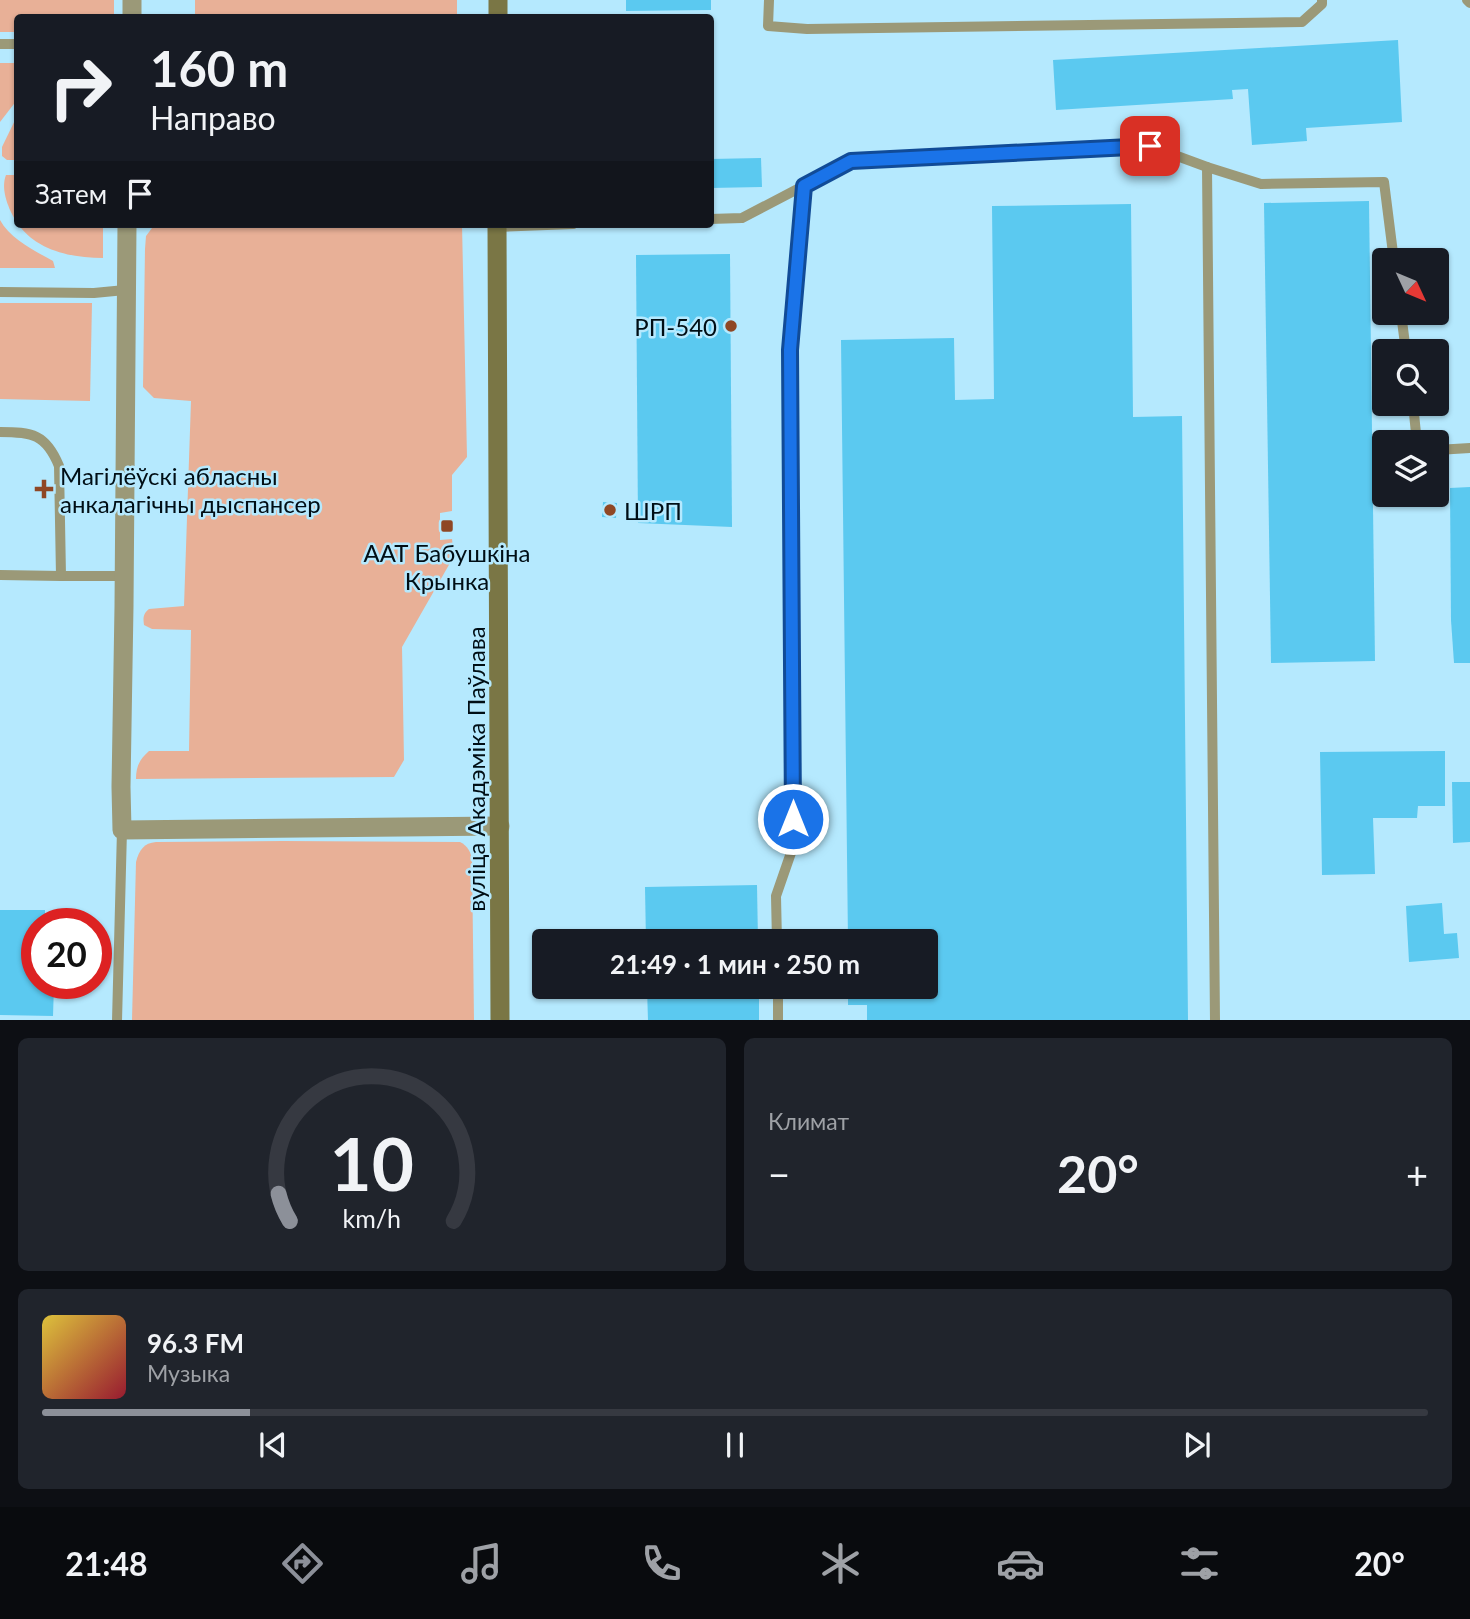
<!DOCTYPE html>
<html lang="ru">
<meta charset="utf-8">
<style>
body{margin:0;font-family:Lato,sans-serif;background:#20242c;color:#f1f3f6;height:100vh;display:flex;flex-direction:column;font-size:26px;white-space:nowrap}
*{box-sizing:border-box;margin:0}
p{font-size:23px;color:#9ea1a6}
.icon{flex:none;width:38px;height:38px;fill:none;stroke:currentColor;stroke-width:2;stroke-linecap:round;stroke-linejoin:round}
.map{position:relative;height:1020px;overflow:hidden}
.details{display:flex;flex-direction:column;gap:18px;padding:18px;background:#0d0f14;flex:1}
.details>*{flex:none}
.guide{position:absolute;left:14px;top:14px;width:700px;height:214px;border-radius:7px;box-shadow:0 2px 5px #0004;background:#171b24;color:#f1f3f6;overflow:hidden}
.needle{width:46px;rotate:134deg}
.fabs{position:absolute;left:1372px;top:248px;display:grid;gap:14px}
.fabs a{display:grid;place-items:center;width:77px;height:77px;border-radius:7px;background:#171b24;box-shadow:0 2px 5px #0004;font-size:35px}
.speed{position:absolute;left:21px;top:908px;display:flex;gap:14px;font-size:35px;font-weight:700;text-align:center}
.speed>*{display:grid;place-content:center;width:91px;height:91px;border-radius:50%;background:#171b24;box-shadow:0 2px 5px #0004;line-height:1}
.speed .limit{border:10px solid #d22;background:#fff;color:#111}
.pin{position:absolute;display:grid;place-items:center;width:60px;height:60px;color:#fff;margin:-30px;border-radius:14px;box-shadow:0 4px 10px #0006}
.me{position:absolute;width:77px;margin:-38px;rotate:0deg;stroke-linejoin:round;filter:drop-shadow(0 0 5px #0008)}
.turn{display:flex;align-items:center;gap:24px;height:147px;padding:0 21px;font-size:32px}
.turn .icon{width:91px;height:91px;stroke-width:2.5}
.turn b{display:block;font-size:49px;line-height:60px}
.then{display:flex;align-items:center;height:66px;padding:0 21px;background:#0003;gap:14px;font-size:26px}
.big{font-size:52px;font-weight:700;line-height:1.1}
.details .widget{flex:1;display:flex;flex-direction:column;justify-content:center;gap:10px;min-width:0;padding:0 24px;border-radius:10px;background:#20242c}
.details .dial{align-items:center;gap:0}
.dial svg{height:182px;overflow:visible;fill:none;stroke:#363941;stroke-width:7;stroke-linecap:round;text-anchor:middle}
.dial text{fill:#f1f3f6;stroke:none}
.song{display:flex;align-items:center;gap:21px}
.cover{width:84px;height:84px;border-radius:10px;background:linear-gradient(135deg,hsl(50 70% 55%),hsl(350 70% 35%))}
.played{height:7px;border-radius:4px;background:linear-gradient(90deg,#8c9099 15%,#363941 15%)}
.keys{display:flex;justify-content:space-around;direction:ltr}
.heat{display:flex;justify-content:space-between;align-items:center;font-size:38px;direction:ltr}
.details .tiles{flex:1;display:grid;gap:18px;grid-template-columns:1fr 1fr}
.widget:last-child{grid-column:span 2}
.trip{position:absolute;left:532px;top:929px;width:406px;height:70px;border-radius:7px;background:#171b24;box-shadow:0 2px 5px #0004;font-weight:700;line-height:70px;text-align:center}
.tabs{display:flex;height:112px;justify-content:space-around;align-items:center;background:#090b0e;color:#9ea1a6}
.tabs .icon{width:49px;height:49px}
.tabs .current{color:#8c9099}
.tabs b{font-size:32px;color:#f1f3f6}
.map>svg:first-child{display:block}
</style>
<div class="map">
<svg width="1470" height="1021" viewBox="0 0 1470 1021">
<rect width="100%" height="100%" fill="#b5e9fe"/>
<g fill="#e8b097">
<path d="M0,0H114V17L18,18L17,32H0Z"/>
<rect x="195" y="0" width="262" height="17"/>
<path d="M0,63H17V100L0,122Z"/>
<path d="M17,116V160H7L2,156V147Z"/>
<path d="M6,175H17V223C9,210 0,190 6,175Z"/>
<path d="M0,220C10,239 35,251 53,261L55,268H0Z"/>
<path d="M18,224H103V258C72,258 37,251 18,224Z"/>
<path d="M155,224H462L467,457L452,475V511L440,513V540L452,539L454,556L402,647L404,760L394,777L136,779C136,766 140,759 149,751H189L191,630L152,629L144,625C143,618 143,614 149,609L184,606L191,401L154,398L143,387L145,249L146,236Z"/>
<path d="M0,303H92L90,401L0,399Z"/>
<path d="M283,841L460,842C468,846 471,852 472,861L474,1020H132L136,862C139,850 144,843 156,842Z"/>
</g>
<g fill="#5bc9f0">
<path d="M626,0H711V10L626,11Z"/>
<path d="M1398,40L1402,122L1306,128L1307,141L1252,145L1248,89L1232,90L1233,99L1056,110L1053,60Z"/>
<path d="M761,158L762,187L710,188V159Z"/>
<path d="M1369,201L1375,661L1271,663L1264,203Z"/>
<path d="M1131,204L1133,417L1182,416L1188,1021H867V1005H848V987H926V942H848L841,340L954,338L955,400L994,399L992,206Z"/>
<path d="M730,254L732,527L638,523L636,255Z"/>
<path d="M1470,487V663H1454L1451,620L1450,488Z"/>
<path d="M603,502L617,503L616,518L602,517Z"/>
<path d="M1445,751V806H1418L1417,818H1373L1375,874L1322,875L1320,752Z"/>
<path d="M1452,782H1470V842L1453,843Z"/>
<path d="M757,885L758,942H646L645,887Z"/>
<path d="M1442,903L1444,934L1457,933L1459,958L1409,962L1406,906Z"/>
<path d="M0,910H45V924H37V984H54L53,1016L0,1015Z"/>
<path d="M647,987H759V1021H648Z"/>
</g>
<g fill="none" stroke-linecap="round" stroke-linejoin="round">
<g stroke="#9b9978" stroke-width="10">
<path d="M769,0L768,26L807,29L1302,22L1322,4V0"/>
<path d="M1467,0L1470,3"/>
<path d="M0,44H18"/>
<path d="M1207,167L1215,1021"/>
<path d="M710,219L742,218L851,161L1150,146L1207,167L1261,184L1384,182L1394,261"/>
<path d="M497,227L573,224"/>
<path d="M0,292L94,293L125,290"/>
<path d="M1401,313L1406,352"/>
<path d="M1413,404L1417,443"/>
<path d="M0,432C32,432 46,434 59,466L61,576H124"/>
<path d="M1437,450L1470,448"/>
<path d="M0,575L61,576"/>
<path d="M777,942L776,896L793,847L790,350L804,186"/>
<path d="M778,987V1021"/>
<path d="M117,1021L122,830"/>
</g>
<g stroke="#9b9978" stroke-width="19">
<path d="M132,18V0"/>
<path d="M127,224L124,606L121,787L122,830L500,826"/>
</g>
<g stroke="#7a7645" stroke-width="19">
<path d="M498,18V0"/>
<path d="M497,224L500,1021"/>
</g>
</g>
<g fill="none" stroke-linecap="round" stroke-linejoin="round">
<defs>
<path id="route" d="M793,819L790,350L804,186L851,161L1150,146"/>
</defs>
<use href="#route" stroke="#114b97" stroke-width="18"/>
<use href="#route" stroke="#1a73e8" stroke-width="12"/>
</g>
<g fill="#8f4725" stroke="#b5e9fe" stroke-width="2.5">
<circle cx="731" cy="326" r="7"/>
<path d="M40.5 478.5h7v7h7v7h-7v7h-7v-7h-7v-7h7z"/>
<circle cx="610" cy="510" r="7"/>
<rect x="440" y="519" width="14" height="14" rx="3.5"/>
</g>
<g text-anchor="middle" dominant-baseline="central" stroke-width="5" stroke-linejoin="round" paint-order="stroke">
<g font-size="24" fill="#000e15" stroke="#b5e9fe" text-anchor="start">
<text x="717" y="326" text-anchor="end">РП-540</text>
<text x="60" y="475">Магілёўскі абласны<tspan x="60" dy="28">анкалагічны дыспансер</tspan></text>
<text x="624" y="510">ШРП</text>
<text x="447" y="552" text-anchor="middle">ААТ Бабушкіна<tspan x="447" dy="28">Крынка</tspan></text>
</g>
<g font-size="24" fill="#000e15" stroke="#b5e9fe">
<text transform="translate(475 769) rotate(-90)">вуліца Акадэміка Паўлава</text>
</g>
</g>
</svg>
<div class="fabs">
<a><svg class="needle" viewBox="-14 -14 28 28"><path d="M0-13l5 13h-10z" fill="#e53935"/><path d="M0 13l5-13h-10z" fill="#9ea1a6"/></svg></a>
<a><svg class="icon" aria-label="search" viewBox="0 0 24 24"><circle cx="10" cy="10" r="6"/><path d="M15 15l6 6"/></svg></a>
<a><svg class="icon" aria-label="layers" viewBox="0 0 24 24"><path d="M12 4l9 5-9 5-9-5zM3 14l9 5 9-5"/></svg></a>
</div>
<div class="speed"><div class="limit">20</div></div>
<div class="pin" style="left:1150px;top:146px;background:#d93025"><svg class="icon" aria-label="arrive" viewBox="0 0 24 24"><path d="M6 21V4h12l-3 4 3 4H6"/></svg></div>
<svg class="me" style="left:793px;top:819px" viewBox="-20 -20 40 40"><circle r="17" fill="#1a73e8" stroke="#fff" stroke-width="3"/><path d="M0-11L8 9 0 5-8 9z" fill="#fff"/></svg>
<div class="trip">21:49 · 1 мин · 250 m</div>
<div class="guide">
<div class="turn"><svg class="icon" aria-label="right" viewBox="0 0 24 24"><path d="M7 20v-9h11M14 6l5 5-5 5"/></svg><div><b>160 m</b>Направо</div></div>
<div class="then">Затем<svg class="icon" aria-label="arrive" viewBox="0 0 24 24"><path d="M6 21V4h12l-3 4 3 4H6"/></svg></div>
</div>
</div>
<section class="details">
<div class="tiles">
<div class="widget dial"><svg viewBox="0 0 100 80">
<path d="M14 69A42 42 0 1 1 86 69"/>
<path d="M14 69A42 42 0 0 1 9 57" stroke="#8c9099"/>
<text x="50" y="56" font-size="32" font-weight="700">10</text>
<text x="50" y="72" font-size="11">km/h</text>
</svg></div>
<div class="widget"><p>Климат</p>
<div class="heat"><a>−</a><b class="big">20°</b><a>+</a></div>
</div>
<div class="widget">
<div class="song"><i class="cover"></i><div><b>96.3 FM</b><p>Музыка</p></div></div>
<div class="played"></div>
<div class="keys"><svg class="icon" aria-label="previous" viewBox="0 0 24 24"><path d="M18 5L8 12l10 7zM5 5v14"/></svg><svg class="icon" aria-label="pause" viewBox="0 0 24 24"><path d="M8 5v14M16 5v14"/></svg><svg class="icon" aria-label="next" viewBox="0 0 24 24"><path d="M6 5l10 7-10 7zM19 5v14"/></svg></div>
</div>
</div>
</section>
<nav class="tabs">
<b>21:48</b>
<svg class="icon current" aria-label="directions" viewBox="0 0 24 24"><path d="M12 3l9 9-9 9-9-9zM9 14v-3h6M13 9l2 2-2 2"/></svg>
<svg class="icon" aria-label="music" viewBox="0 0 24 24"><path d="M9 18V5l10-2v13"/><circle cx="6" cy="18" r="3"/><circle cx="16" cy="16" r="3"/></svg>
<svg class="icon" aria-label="phone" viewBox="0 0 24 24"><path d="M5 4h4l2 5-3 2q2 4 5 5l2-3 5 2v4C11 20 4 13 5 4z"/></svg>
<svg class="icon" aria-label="climate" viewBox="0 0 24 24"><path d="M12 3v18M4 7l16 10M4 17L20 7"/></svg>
<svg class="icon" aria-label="car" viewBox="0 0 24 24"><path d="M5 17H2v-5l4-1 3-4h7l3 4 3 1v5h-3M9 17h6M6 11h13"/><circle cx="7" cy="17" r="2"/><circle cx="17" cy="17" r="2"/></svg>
<svg class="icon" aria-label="filters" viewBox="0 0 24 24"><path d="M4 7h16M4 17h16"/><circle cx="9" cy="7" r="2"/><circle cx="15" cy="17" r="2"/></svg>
<b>20°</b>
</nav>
